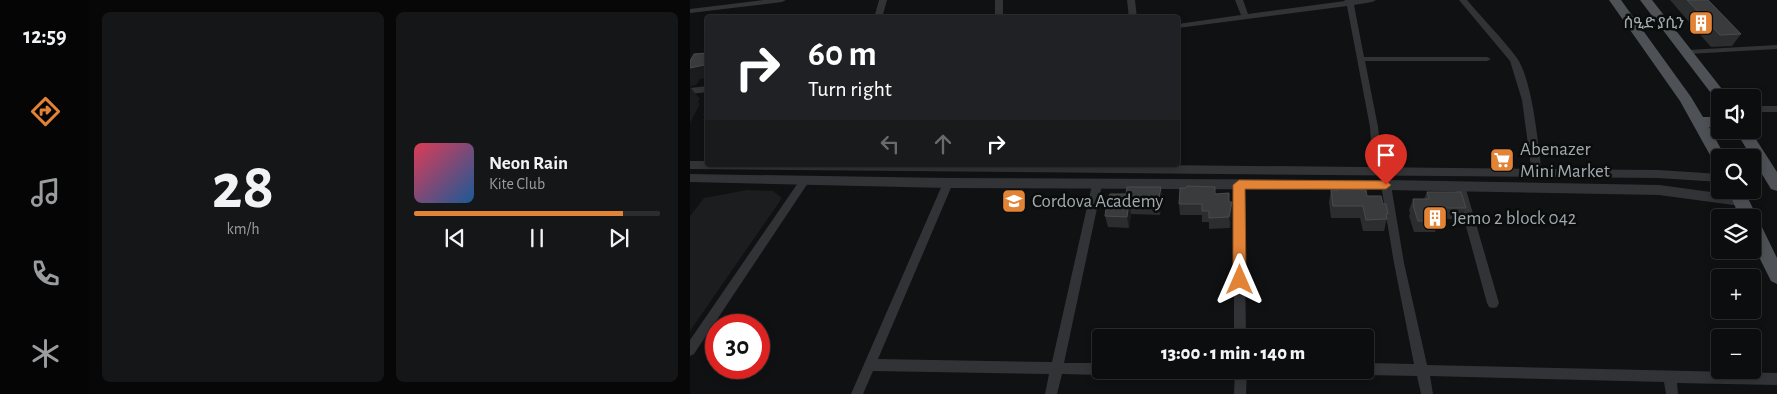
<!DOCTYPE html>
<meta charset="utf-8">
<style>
body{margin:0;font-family:"Alegreya Sans","Noto Sans Ethiopic",sans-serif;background:#151617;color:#f1f3f6;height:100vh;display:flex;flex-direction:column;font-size:19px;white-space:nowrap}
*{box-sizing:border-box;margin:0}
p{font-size:16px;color:#9a9c9e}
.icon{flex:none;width:28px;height:28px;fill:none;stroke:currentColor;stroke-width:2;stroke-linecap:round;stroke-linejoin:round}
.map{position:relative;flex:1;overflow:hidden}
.panel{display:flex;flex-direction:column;gap:12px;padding:12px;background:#070708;width:600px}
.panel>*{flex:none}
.banner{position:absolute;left:15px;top:15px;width:475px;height:152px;border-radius:5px;box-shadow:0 2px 8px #0003,0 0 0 1px #2c2d2e;background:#202124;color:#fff;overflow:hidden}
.tools{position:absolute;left:1021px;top:89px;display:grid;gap:10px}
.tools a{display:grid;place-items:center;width:50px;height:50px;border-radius:5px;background:#0c0d0e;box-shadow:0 2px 8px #0003,0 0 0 1px #2c2d2e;font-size:25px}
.speed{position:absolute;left:15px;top:314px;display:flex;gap:10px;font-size:25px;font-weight:700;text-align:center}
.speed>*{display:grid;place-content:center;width:65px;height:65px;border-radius:50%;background:#0c0d0e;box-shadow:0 2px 8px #0003,0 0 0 1px #2c2d2e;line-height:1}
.speed .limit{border:8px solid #d22;background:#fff;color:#111}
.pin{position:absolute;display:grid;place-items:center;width:42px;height:42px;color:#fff;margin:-51px -21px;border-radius:50% 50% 50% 0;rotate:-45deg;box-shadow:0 0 5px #0007}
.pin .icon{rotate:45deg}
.me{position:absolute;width:55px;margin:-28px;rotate:0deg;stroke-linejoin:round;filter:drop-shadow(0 0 4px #0008)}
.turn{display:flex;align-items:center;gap:18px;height:105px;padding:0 20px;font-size:22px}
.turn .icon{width:65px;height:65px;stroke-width:2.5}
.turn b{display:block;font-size:35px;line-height:42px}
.lanes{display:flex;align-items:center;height:48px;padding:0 20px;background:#0003;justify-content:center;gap:25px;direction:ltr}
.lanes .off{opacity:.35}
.panel .widget{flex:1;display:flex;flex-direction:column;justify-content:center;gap:8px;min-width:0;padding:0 18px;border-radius:8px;background:#151617}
.panel .dial{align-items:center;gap:0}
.dial b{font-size:65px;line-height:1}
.song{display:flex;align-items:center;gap:15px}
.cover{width:60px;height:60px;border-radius:8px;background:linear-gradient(135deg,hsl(350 70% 55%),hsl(210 70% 35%))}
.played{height:5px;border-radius:2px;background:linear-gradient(90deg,#e38336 85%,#2c2d2e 85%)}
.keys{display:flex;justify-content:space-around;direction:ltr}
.panel .tiles{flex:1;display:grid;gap:12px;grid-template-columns:repeat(2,1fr)}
.trip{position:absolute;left:402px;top:329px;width:282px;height:50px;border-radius:5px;background:#0c0d0e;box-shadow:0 2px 8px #0003,0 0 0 1px #2c2d2e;font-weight:800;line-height:50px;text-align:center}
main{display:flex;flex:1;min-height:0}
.tab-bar{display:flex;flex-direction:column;width:90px;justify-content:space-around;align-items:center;background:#050506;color:#9a9c9e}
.tab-bar .icon{width:35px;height:35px}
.tab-bar .on{color:#e38336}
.tab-bar b{font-size:22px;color:#f1f3f6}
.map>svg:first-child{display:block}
</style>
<main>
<nav class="tab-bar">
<b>12:59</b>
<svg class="icon on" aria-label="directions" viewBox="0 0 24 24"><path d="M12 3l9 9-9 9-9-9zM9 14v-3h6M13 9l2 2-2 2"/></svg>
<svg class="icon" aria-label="music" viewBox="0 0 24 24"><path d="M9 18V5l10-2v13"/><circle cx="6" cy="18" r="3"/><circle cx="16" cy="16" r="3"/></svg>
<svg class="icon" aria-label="phone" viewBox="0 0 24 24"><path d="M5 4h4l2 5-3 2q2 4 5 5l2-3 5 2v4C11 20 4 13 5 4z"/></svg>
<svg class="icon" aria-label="climate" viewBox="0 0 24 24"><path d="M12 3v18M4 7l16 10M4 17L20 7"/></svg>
</nav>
<section class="panel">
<div class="tiles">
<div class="widget dial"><b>28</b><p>km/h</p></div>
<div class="widget">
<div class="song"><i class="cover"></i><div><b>Neon Rain</b><p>Kite Club</p></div></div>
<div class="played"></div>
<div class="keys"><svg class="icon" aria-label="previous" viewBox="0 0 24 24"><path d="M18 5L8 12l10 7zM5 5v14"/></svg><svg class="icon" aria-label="pause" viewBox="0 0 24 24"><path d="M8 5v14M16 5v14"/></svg><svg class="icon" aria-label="next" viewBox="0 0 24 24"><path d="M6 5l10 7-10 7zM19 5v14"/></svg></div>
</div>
</div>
</section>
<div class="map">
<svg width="1087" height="394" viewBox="0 0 1087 394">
<rect width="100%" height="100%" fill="#101112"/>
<path fill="#1c1d1e" d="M57,190L83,191L92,198L0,331V216L14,198Z"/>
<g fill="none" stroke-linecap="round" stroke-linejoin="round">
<g fill="#323336" fill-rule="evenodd">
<path d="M74,0H96L92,2L0,13V9Z"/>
<path d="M189,0H197L192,18H184Z"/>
<rect x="305" y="0" width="8" height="18"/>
<path d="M437,0H445L447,18H439Z"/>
<path d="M545,0H553L558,14L655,1L654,0H686L682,2L664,5L674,57H797L801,59L797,61H675L688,127L693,171L688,174L683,171L680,127L657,6L488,28V24L551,15Z"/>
<path d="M769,0H777C793,19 812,38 827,58C843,82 848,144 852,174L850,176L847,178L842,174L832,100L820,61Z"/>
<path d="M1087,45V49L998,54L994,52L998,50Z"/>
<path d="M18,86V92L0,94V88Z"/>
<rect x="1062" y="106" width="25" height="6"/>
<path d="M115,176L118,177L120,180L4,354L0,356V340L112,177Z"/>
<path d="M258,179L263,183L188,359L362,362L402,185L407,181L412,185L374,363H411V370H417L415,373L411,375L372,374L367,394H355L359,374L183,371L173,394H161L253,183Z"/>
<path d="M549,181L554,185L556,338H544V185Z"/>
<path d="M696,181L701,185L714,263L737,365L1087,373V385L987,383L988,394H976L974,382L740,376L743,394H731L727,376L676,375L672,373L670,370H676V363L724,364L704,263L691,185Z"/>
<path d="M770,182L775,186L809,303L807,307L803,308L799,307L797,303L765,186Z"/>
<path d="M545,370H557L556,394H544Z"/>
</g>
<g fill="#323336" fill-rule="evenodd">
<path d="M0,161H18V165H468L968,170L1030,174V182L968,178L0,169Z"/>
<path d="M0,174L258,178L696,180L969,185L1051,196L1055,198L1057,201L1055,204L1051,206L969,195L696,190L258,188L0,182Z"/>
</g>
<g fill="#4e5155" fill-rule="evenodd">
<path d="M919,0H931L1001,97L1013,117H1030V127H1019L1036,158H1030V165L1025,164L990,101Z"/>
<path d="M950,0H962L1039,98H1030V102L1027,101Z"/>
<path d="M1045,130H1060L1087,172V191L1081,189Z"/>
<path d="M1038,190H1054L1087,258V284L1081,281L1062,243V218H1050Z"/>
</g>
</g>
<g fill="#2c2d2f">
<path d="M980,0H1018L1051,34L1042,46L1021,47Z"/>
<path d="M471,187L472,199L470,215L441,214L439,228L418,227L415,216Z"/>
<path d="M647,188L677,196L693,204L698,214L694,231H673L670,218H641L639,202L641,190H647Z"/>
<path d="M737,192L776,208L771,219H750L745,232H724L719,216L720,213L719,210L723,199H734Z"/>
<path d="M525,194L539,202H542V213L540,228L519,229V222H512V215H490L489,204Z"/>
</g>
<g fill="#1b1c1d">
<path d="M18,60V78L10,79L6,85L0,86V68Z"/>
<path d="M0,87L10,99L8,102L10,104L0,123Z"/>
<path d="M471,187L472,199L470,215L468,203Z"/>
<path d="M542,202V213L540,228L539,217Z"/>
<path d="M439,203L441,214L439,228L437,217Z"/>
</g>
<g fill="#393b3d" stroke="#494c4f">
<path d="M997,0H1018L1051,34L1030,35Z"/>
<path d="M18,53V60L14,65L0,68V61L4,54Z"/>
<path d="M18,109V119L14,120L17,114L14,115Z"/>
<path d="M497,186L525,187V194L539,193V202H542L539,217L519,218V211H512V204H489L490,188H496Z"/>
<path d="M437,187H471L468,203H439L437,217L415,216L417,200L420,194H436Z"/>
<path d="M647,188L676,190L677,196H691L693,204H696L698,214H696L697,219L676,220L673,206H643L641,190H648Z"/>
<path d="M737,192H771L776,208H753V213L747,214L749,221H728L723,205H724L723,199H739Z"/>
</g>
<path fill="#e38336" stroke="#945523" d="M549,180L696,181L701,185L696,189H555L556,280L554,284L550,285L545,284L543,280V185Z"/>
<defs>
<symbol id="building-square" viewBox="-11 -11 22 22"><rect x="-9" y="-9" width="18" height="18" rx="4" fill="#e38336" stroke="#0b0c0c"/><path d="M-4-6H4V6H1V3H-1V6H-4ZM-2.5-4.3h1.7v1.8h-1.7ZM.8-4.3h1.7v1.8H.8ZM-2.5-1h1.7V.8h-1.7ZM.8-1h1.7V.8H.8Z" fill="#fff"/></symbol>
<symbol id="supermarket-square" viewBox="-11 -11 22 22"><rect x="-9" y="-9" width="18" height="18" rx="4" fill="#e38336" stroke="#0b0c0c"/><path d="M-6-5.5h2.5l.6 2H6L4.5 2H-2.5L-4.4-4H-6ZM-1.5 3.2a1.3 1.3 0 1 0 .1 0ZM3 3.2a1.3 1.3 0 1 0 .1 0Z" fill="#fff"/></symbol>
<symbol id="school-square" viewBox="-11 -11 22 22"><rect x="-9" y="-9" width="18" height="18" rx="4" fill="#e38336" stroke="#0b0c0c"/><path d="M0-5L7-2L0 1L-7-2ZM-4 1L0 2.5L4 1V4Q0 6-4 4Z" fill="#fff"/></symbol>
</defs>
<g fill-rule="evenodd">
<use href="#building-square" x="997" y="9" width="28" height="28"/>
<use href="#supermarket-square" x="798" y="146" width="28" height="28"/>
<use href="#school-square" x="310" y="187" width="28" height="28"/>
<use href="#building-square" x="731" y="204" width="28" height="28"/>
</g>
<g text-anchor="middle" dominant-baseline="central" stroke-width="5" stroke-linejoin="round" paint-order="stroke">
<g font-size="16" fill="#a2aab1" stroke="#0b0c0c" text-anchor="end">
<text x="994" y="23">ሰዒድ ያሲን</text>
</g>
<g font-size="19" fill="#a2aab1" stroke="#0b0c0c" text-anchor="start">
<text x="830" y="149">Abenazer<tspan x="830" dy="22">Mini Market</tspan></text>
<text x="342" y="201">Cordova Academy</text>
<text x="762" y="218">Jemo 2 block 042</text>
</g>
</g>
</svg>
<div class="tools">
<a><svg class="icon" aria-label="sound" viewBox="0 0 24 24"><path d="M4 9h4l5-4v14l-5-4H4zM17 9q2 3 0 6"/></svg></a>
<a><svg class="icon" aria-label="search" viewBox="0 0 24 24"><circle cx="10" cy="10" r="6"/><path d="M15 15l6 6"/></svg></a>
<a><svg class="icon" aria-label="layers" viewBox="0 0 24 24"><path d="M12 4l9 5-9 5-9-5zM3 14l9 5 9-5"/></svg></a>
<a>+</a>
<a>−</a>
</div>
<div class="speed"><div class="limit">30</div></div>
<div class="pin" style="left:696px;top:185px;background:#d93025"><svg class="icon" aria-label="arrive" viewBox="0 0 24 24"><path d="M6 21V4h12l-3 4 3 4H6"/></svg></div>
<svg class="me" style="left:550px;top:280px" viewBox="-20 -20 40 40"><path d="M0-17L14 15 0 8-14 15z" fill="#e38336" stroke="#fff" stroke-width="4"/></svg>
<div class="trip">13:00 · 1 min · 140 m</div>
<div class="banner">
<div class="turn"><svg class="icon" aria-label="right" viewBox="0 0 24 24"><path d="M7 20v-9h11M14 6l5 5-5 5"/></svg><div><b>60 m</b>Turn right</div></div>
<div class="lanes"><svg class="icon off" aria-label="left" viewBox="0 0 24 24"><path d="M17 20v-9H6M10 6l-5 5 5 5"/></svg><svg class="icon off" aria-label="ahead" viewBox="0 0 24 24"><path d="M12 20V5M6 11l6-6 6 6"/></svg><svg class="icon" aria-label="right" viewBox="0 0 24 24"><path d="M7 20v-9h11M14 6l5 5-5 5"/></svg></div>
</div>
</div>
</main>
